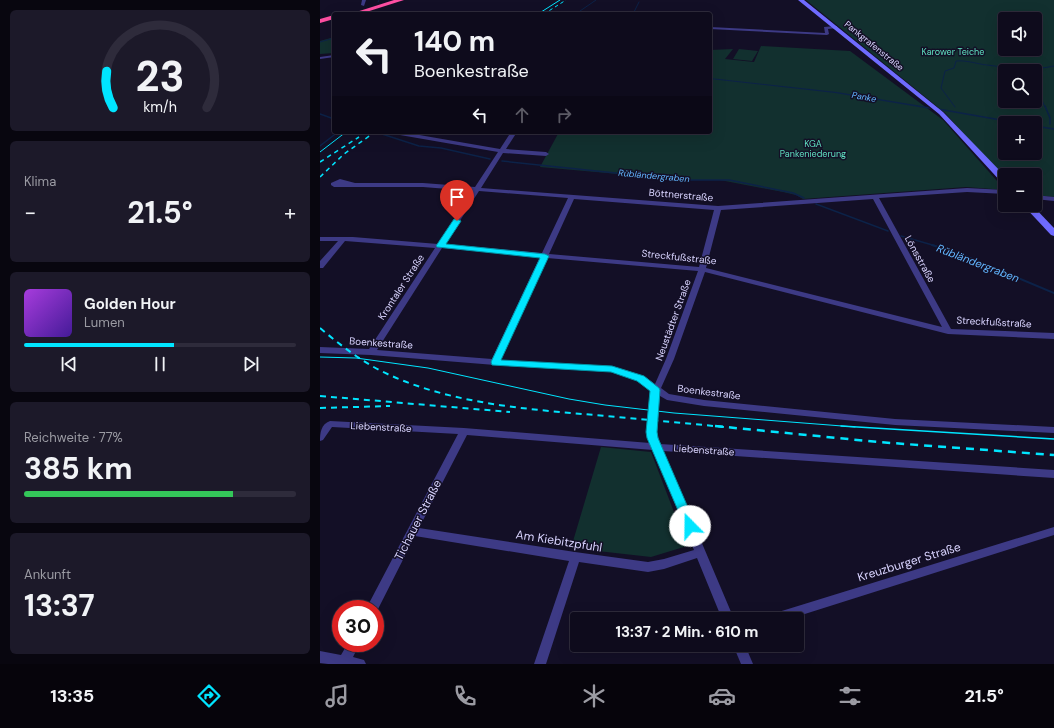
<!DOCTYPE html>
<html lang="de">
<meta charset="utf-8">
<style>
body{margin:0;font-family:"DM Sans",sans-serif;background:#1c1929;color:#f1f3f6;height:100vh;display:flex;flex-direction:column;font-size:15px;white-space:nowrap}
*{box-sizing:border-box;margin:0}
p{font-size:13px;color:#9b9ba3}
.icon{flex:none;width:22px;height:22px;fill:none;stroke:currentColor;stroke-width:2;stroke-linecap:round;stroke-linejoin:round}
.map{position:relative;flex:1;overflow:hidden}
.side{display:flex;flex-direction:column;gap:10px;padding:10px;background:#08060f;width:320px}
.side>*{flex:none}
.top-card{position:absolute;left:12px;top:12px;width:380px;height:122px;border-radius:4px;box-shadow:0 4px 16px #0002,0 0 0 1px #2e2b3b;background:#0e0b1c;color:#f1f3f6;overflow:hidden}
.controls{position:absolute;left:678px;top:12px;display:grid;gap:8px}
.controls a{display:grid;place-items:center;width:44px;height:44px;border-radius:4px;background:#0e0b1c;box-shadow:0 4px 16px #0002,0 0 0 1px #2e2b3b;font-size:20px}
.speed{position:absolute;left:12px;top:600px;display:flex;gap:8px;font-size:20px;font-weight:700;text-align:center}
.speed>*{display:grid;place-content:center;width:52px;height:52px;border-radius:50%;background:#0e0b1c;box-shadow:0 4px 16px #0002,0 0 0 1px #2e2b3b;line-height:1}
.speed .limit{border:6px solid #d22;background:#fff;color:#111}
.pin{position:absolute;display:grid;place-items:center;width:34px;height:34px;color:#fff;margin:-41px -17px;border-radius:50% 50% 50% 0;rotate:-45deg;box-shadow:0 0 4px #0007}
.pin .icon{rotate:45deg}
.me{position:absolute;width:44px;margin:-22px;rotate:338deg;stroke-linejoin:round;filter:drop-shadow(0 0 3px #0008)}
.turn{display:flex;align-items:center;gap:14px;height:84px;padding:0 16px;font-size:18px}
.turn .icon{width:52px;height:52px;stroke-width:2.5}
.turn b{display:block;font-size:28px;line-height:34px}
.lanes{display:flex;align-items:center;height:38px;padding:0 16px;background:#0003;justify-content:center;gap:20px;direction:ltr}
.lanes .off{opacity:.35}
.big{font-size:30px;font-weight:700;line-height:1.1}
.side .widget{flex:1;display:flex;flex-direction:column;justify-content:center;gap:6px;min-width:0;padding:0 14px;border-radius:6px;background:#1c1929}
.side .dial{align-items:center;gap:0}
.dial svg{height:104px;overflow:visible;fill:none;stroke:#2e2b3b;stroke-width:7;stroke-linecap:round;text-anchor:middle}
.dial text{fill:#f1f3f6;stroke:none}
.song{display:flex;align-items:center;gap:12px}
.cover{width:48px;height:48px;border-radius:6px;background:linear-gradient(135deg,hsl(280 70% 55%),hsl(260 70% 35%))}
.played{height:4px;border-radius:2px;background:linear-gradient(90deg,#00e5ff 55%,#2e2b3b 55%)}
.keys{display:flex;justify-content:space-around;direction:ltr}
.heat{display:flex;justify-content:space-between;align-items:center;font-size:22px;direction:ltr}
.charge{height:6px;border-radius:3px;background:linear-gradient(90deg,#34c759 77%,#2e2b3b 0)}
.trip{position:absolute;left:250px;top:612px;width:234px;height:40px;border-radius:4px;background:#0e0b1c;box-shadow:0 4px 16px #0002,0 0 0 1px #2e2b3b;font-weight:700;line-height:40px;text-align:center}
.dock{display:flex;height:64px;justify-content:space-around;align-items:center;background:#06040b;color:#9b9ba3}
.dock .icon{width:28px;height:28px}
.dock .current{color:#00e5ff}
.dock b{font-size:18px;color:#f1f3f6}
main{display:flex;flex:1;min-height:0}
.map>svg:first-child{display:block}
</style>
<main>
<section class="side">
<div class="widget dial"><svg viewBox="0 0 100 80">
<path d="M14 69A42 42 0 1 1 86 69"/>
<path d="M14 69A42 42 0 0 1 9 41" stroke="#00e5ff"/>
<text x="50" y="56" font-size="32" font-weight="700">23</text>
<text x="50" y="72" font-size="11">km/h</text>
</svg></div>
<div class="widget"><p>Klima</p>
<div class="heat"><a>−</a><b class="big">21.5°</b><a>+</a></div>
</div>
<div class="widget">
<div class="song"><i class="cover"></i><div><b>Golden Hour</b><p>Lumen</p></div></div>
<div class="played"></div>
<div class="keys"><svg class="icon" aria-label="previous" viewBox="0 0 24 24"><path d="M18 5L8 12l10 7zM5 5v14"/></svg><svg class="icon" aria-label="pause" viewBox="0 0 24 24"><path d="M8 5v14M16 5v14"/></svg><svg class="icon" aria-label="next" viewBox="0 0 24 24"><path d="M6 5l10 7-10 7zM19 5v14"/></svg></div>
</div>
<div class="widget"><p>Reichweite · 77%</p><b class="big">385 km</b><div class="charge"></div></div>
<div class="widget"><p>Ankunft</p><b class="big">13:37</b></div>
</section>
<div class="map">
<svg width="734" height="664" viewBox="0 0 734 664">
<rect width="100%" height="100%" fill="#130f26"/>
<g fill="#12302f" fill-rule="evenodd">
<path d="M486,0H734V197L715,195V175H685V179L625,113ZM685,19H715V49H685ZM685,71H715V101H685ZM685,123H715V153H685Z"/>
<path d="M14,37V53L0,54V41Z"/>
<path d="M441,46L530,51L623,120L685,190L646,187L483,199L476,195L463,192L400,180H365L220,167L239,132H390V50L413,49L405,59L434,62Z"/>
<path d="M419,49L438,51L432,61L413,59Z"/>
<path d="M281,447L331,452L367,546L331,557L251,548Z"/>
</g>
<path fill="#0c2248" d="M390,78L517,92L608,107L611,109L515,93L390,79Z"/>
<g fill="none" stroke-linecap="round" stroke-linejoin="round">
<g stroke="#0c2248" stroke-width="1">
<path d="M58,2L59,0"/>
<path d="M260,11L276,0"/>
<path d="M313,14L319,2"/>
<path d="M0,42L14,38"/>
<path d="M702,71L704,67"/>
<path d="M715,84L725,107"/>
<path d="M635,107L621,88L625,71L634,68L636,61C647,60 657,64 667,65C689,68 712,71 734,66"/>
</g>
<g stroke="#0c2248" stroke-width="1.5">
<path d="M725,106L730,118V124"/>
<path d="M618,109L698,123"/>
<path d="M0,114L14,119"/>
<path d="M715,126L734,129"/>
<path d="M62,134L99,146L121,148L170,159"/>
<path d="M0,146L18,132"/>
<path d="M182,161L362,180H409L473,193L484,198"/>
<path d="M496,204L568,231"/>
<path d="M581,236L616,246"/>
</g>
<path stroke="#0c2248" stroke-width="2" d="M612,245L643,255L734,293"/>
<g fill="#3d3a85" fill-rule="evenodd">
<path d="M42,0H46L44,6L41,5Z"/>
<path d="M515,26H517V28L508,29L509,34L507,35L390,29V27L505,33L504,27Z"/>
<path d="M14,55V57L0,59V57Z"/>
<path d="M82,132L180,149L191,132H197L186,149L226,152L229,154L226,156L183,153L161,188L398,206L647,188L685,190V194L647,192L559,198L631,329L734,333V339L628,334L385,272L354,359L341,388L349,394L384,400L575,419L734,427V433L575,425L384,406L347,400L340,396L337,432L340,444L734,470V478L343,451L414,619H402L377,558L344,569L328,572L259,562L226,664H214L249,561L95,536L56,613H55V609H46L138,434L12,427L3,440L0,441C0,433 1,424 10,421L144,428L330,443L327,432L332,390L318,380L292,372L175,365L51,355L0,353V347L49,349L115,248L25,241L3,268H0V261L18,241H0V237H33L118,244L153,191L103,187H14L11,185V183L20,179L35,183H103L155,187L178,152L80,135V133ZM159,191L248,198L222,253L125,244ZM254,199L394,210L379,267L229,254ZM553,199L622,327L386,268L401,210ZM122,248L220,257L172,359L57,350ZM227,258L378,271L346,359L335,384L324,376L292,366L180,360ZM147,435L333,450L374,550L344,559L328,562L255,552L99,528Z"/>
<path d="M715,195L734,197V201L715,199Z"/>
<path d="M734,527V535L469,619H446L448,615L452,614Z"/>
<path d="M28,643H40L33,657L44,660L46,664H8L0,663V651L21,655Z"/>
<path d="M413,645H425L433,664H421Z"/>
</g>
<g fill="#6f6bff" fill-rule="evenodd">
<path d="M478,0H484L623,112L685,176V183H682L619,114Z"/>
<path d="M703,205H712L734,228V236L731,235Z"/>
</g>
<g fill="#ff4fa3" fill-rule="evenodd">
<path d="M74,0H84L40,14H30Z"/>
<path d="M14,15V19L0,23V19Z"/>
</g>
<g stroke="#00e5ff" stroke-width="1">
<path d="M218,14L240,0"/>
<path d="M0,152L26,132"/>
<path d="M0,357L36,358L108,368L249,399L285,405L354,413L535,427"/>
</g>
<path stroke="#00e5ff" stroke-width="1.5" d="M521,426L734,439"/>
<path stroke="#00e5ff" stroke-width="1" stroke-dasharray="3.5 3" stroke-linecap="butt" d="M224,14L246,0"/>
<g stroke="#00e5ff" stroke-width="1.5" stroke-dasharray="4.5 4" stroke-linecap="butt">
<path d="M0,162L39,137"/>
<path d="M0,177L24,154L55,132"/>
</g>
<g stroke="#00e5ff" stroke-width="2" stroke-dasharray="6 5" stroke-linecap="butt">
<path d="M0,328C19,344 37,358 59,370C125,403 203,409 275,415C319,419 362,423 405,427"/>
<path d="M0,396L190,412"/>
<path d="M0,408L70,406"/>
</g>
<path stroke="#00e5ff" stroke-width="2.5" stroke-dasharray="8 6" stroke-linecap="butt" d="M395,426L558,442L734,455"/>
</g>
<path fill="#00e5ff" stroke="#0095a6" d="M134,219H137L141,221L126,244L225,254L229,256L181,360L292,366L324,376L339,388L340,390L337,432L338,438L376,526L374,529L370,531L366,529L327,438L326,432L330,391L317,381L291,372L172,365L171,362L220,258L117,247L116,246Z"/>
<g text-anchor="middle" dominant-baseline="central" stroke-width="3" stroke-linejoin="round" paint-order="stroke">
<g font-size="9" fill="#d9d4ff" stroke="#130f26">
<text transform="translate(554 46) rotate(39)">Pankgrafenstraße</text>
</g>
<g font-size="9" fill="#5fe0c0" stroke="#130f26">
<text x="633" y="52">Karower Teiche</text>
<text x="493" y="144">KGA<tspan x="493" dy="10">Pankeniederung</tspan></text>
</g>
<g font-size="9" font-style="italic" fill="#62b6ff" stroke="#130f26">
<text transform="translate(544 97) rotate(10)">Panke</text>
<text transform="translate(334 176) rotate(5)">Rübländergraben</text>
</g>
<g font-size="10" fill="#d9d4ff" stroke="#130f26">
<text transform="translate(361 195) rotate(5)">Böttnerstraße</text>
<text transform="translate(359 257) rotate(6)">Streckfußstraße</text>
<text transform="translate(600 259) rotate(61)">Lönsstraße</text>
<text transform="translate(81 287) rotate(-57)">Krontaler Straße</text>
<text transform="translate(353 320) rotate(-70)">Neustädter Straße</text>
<text transform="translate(674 322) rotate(3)">Streckfußstraße</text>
<text transform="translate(61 343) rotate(4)">Boenkestraße</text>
<text transform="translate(389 392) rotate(7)">Boenkestraße</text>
<text transform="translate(61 427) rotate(3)">Liebenstraße</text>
<text transform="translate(384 450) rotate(4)">Liebenstraße</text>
</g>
<g font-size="11" font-style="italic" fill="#62b6ff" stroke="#130f26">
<text transform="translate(658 263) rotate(21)">Rübländergraben</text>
</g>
<g font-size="12" fill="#d9d4ff" stroke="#130f26">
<text transform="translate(98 520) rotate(-63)">Tichauer Straße</text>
<text transform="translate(239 541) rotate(9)">Am Kiebitzpfuhl</text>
<text transform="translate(589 562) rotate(-17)">Kreuzburger Straße</text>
</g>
</g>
</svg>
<div class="controls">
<a><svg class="icon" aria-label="sound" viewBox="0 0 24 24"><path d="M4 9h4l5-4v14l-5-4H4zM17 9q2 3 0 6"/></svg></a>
<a><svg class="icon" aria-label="search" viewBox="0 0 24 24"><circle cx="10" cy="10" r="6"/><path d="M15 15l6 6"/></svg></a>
<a>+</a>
<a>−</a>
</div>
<div class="speed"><div class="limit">30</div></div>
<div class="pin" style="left:137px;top:221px;background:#d93025"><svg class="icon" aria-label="arrive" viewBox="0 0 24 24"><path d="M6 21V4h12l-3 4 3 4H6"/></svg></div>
<svg class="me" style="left:370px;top:526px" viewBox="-20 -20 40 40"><circle r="19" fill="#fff"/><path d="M0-13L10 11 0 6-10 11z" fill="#00e5ff"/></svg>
<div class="trip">13:37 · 2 Min. · 610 m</div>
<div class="top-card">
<div class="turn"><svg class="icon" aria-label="left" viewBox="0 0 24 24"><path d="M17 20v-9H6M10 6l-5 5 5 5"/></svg><div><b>140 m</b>Boenkestraße</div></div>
<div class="lanes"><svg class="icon" aria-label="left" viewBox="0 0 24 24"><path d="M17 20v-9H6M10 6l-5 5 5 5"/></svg><svg class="icon off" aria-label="ahead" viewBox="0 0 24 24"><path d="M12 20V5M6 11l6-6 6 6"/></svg><svg class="icon off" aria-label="right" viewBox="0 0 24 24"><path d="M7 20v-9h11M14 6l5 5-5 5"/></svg></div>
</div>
</div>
</main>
<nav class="dock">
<b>13:35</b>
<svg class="icon current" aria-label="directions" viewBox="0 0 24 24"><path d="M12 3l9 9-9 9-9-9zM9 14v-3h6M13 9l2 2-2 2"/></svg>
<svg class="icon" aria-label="music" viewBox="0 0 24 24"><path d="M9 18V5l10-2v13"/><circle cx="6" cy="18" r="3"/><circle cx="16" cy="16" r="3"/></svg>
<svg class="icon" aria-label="phone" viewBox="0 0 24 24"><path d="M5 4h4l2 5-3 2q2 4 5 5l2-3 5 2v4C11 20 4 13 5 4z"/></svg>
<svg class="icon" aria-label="climate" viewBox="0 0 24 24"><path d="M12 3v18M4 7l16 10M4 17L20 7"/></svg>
<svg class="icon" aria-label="car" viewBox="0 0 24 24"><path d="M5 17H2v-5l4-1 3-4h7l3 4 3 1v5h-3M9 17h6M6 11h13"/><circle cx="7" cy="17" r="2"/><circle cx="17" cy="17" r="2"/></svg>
<svg class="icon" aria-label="filters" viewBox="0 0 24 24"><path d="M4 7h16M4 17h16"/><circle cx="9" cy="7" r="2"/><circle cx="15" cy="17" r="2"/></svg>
<b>21.5°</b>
</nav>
